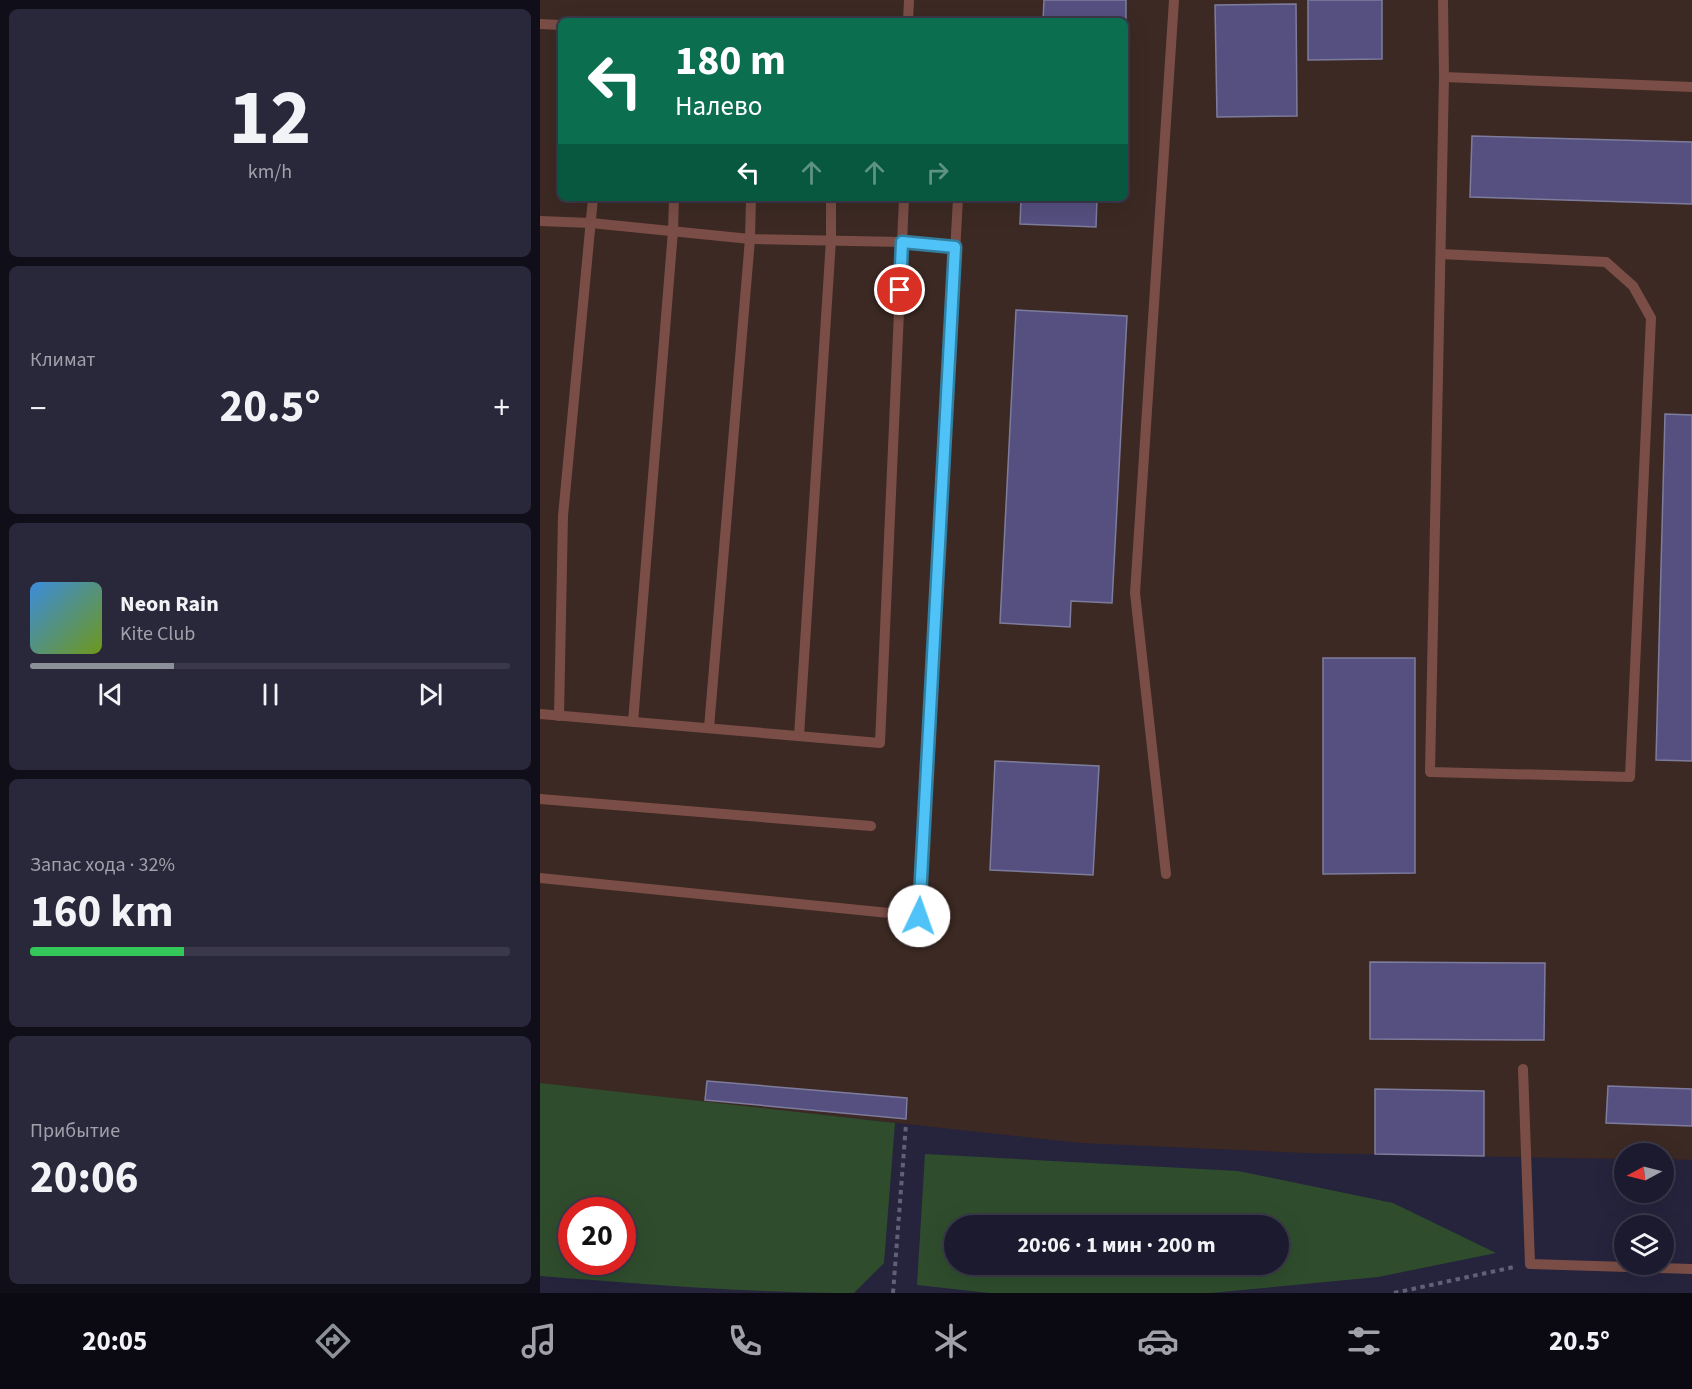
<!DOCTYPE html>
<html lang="ru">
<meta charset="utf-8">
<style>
body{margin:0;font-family:"Source Sans 3",sans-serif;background:#29273a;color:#f1f3f6;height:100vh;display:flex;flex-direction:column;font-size:22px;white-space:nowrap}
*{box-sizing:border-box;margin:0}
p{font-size:20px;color:#a0a1aa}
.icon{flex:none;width:33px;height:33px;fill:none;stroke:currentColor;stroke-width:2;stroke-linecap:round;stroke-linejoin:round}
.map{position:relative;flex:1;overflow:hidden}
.details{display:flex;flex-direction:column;gap:9px;padding:9px;background:#0f0e19;width:540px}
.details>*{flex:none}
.guide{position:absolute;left:18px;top:18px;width:570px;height:183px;border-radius:9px;box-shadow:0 6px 24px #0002,0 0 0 2px #3a384a;background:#0b6e4f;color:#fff;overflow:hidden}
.needle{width:39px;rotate:263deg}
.fabs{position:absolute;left:1074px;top:1143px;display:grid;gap:12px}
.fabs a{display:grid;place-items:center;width:60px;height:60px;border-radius:50%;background:#1c1a2e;box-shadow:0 6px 24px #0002,0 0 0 2px #3a384a;font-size:30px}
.speed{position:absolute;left:18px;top:1197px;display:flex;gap:12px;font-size:30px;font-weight:700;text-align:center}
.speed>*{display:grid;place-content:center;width:78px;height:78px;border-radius:50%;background:#1c1a2e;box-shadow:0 6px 24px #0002,0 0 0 2px #3a384a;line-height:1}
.speed .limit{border:9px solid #d22;background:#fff;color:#111}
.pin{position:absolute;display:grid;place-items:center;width:51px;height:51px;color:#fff;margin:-26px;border:3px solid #fff;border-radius:50%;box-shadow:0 2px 6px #0007}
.me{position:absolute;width:66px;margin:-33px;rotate:3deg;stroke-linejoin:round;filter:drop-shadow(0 0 4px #0008)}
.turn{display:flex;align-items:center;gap:21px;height:126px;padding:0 18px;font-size:27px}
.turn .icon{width:78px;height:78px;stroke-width:2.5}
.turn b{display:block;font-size:42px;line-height:51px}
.lanes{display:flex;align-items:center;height:57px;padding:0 18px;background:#0003;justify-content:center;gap:30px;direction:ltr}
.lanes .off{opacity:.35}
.big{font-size:45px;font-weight:700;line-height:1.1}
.details .widget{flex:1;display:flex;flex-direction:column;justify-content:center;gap:9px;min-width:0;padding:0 21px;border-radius:9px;background:#29273a}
.details .dial{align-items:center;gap:0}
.dial b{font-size:78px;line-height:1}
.song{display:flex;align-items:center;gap:18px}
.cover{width:72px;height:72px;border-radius:9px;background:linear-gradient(135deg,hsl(210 70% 55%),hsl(80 70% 35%))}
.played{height:6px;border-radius:3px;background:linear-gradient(90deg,#8c9099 30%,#3a384a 30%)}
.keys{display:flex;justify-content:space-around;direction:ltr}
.heat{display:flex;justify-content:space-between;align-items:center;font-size:33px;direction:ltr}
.charge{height:9px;border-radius:4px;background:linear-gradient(90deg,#34c759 32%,#3a384a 0)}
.trip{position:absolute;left:404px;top:1215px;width:345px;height:60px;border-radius:30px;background:#1c1a2e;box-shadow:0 6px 24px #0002,0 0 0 2px #3a384a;font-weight:700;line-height:60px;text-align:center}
.menu{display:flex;height:96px;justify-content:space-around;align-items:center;background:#0b0a12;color:#a0a1aa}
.menu .icon{width:42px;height:42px}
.menu .current{color:#8c9099}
.menu b{font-size:27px;color:#f1f3f6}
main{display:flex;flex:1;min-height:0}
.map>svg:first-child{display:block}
</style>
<main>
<section class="details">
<div class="widget dial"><b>12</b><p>km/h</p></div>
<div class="widget"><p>Климат</p>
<div class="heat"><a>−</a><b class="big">20.5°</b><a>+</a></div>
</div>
<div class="widget">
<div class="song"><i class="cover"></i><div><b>Neon Rain</b><p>Kite Club</p></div></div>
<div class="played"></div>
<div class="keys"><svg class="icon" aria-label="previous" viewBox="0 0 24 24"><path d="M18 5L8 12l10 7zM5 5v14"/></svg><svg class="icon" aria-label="pause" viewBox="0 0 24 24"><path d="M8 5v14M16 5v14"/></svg><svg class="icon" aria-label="next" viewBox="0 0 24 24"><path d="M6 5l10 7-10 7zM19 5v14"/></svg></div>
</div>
<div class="widget"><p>Запас хода · 32%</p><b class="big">160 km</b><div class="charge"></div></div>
<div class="widget"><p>Прибытие</p><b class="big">20:06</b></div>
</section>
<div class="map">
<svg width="1152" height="1293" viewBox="0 0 1152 1293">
<rect width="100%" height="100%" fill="#26233d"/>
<path fill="#3c2923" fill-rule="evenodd" d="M0,0H1152V1160L1124,1159V1154H1084V1159L764,1153L541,1143L0,1084ZM21,21H585V198H21Z"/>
<g fill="#2f4d2d" fill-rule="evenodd">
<path d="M0,1083L355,1123L344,1263L314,1293C209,1293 104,1284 0,1276ZM32,1210H82V1262H32Z"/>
<path d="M385,1154L698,1171L853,1203L956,1253L838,1277L671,1293H449L377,1285ZM414,1226H738V1264H414Z"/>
</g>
<g fill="#555080" stroke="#7e7c9d" stroke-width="1.5">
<path d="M504,0H586V28L585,21H503Z"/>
<path d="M768,0H842V59L768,60Z"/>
<path d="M756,4L757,116L677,117L675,5Z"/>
<path d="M932,136L1152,142V204L930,197Z"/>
<path d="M481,198H557L556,227L480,224Z"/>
<path d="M476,310L587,316L572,603L531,601L530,627L460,623Z"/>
<path d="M1125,414L1152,415V761L1116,760Z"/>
<path d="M783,658H875V873L783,874Z"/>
<path d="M455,761L559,766L553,875L450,870Z"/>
<path d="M830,962L1005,963L1004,1040L830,1039Z"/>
<path d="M167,1081L367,1098L366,1119L165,1100Z"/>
<path d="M1068,1086L1152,1089V1126L1066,1123Z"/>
<path d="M835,1089L944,1091V1156L835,1154Z"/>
</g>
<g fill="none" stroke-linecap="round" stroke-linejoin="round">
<g stroke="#626077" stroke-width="4" stroke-dasharray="4.5 4.5" stroke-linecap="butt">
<path d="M353,1293L366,1124"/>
<path d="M854,1293L974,1267"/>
</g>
<g stroke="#7a4e46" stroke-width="10">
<path d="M368,21L369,0"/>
<path d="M0,24L21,25"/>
<path d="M904,77L1152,87"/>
<path d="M0,221L51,223L210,239L362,242L415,247"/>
<path d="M901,254L1066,262L1093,286L1111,318L1090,777L890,772L904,77L903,0"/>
<path d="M0,714L340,743L364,198"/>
<path d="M19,716L23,516L53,198"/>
<path d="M93,722L133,231L134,198"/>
<path d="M169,728L210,239L211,198"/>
<path d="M259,736L291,240V198"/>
<path d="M0,799L331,826"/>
<path d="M626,874L595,593L634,0"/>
<path d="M0,878L379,916L418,198"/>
<path d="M983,1069L990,1264L1152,1269"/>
</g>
</g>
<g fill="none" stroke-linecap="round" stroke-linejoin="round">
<defs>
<path id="route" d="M360,290L362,242L415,247L379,916"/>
</defs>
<use href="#route" stroke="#337fa1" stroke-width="15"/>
<use href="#route" stroke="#4fc3f7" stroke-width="10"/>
</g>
</svg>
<div class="fabs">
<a><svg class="needle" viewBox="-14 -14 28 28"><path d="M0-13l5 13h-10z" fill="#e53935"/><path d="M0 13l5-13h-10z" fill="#a0a1aa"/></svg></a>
<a><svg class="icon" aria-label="layers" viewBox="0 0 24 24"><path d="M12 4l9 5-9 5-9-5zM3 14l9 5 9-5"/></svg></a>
</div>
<div class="speed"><div class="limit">20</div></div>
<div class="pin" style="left:360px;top:290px;background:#d93025"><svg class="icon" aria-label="arrive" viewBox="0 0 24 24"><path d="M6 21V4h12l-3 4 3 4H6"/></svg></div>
<svg class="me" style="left:379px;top:916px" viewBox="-20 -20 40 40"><circle r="19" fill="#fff"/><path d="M0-13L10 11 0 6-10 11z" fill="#4fc3f7"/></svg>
<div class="trip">20:06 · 1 мин · 200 m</div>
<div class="guide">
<div class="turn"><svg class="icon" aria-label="left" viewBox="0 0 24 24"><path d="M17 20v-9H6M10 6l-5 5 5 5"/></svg><div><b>180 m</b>Налево</div></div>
<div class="lanes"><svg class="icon" aria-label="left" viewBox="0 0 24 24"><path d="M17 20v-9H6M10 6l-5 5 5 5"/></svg><svg class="icon off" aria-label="ahead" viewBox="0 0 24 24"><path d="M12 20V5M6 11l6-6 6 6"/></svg><svg class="icon off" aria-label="ahead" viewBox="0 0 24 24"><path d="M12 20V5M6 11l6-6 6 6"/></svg><svg class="icon off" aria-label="right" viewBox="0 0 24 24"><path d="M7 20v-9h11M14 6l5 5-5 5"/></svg></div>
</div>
</div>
</main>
<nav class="menu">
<b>20:05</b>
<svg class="icon current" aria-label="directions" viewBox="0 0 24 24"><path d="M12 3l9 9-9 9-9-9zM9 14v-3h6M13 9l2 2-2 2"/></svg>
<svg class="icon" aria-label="music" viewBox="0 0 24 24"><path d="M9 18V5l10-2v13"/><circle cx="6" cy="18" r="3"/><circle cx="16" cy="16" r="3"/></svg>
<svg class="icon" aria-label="phone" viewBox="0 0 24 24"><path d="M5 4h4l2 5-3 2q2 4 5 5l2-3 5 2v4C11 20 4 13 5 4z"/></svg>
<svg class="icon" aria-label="climate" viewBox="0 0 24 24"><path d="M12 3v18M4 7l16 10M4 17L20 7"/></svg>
<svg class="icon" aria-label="car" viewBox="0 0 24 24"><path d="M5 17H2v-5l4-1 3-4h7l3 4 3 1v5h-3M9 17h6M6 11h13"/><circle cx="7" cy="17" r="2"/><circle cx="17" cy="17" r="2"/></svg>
<svg class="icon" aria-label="filters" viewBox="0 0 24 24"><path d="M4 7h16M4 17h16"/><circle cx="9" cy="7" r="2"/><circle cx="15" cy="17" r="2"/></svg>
<b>20.5°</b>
</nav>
